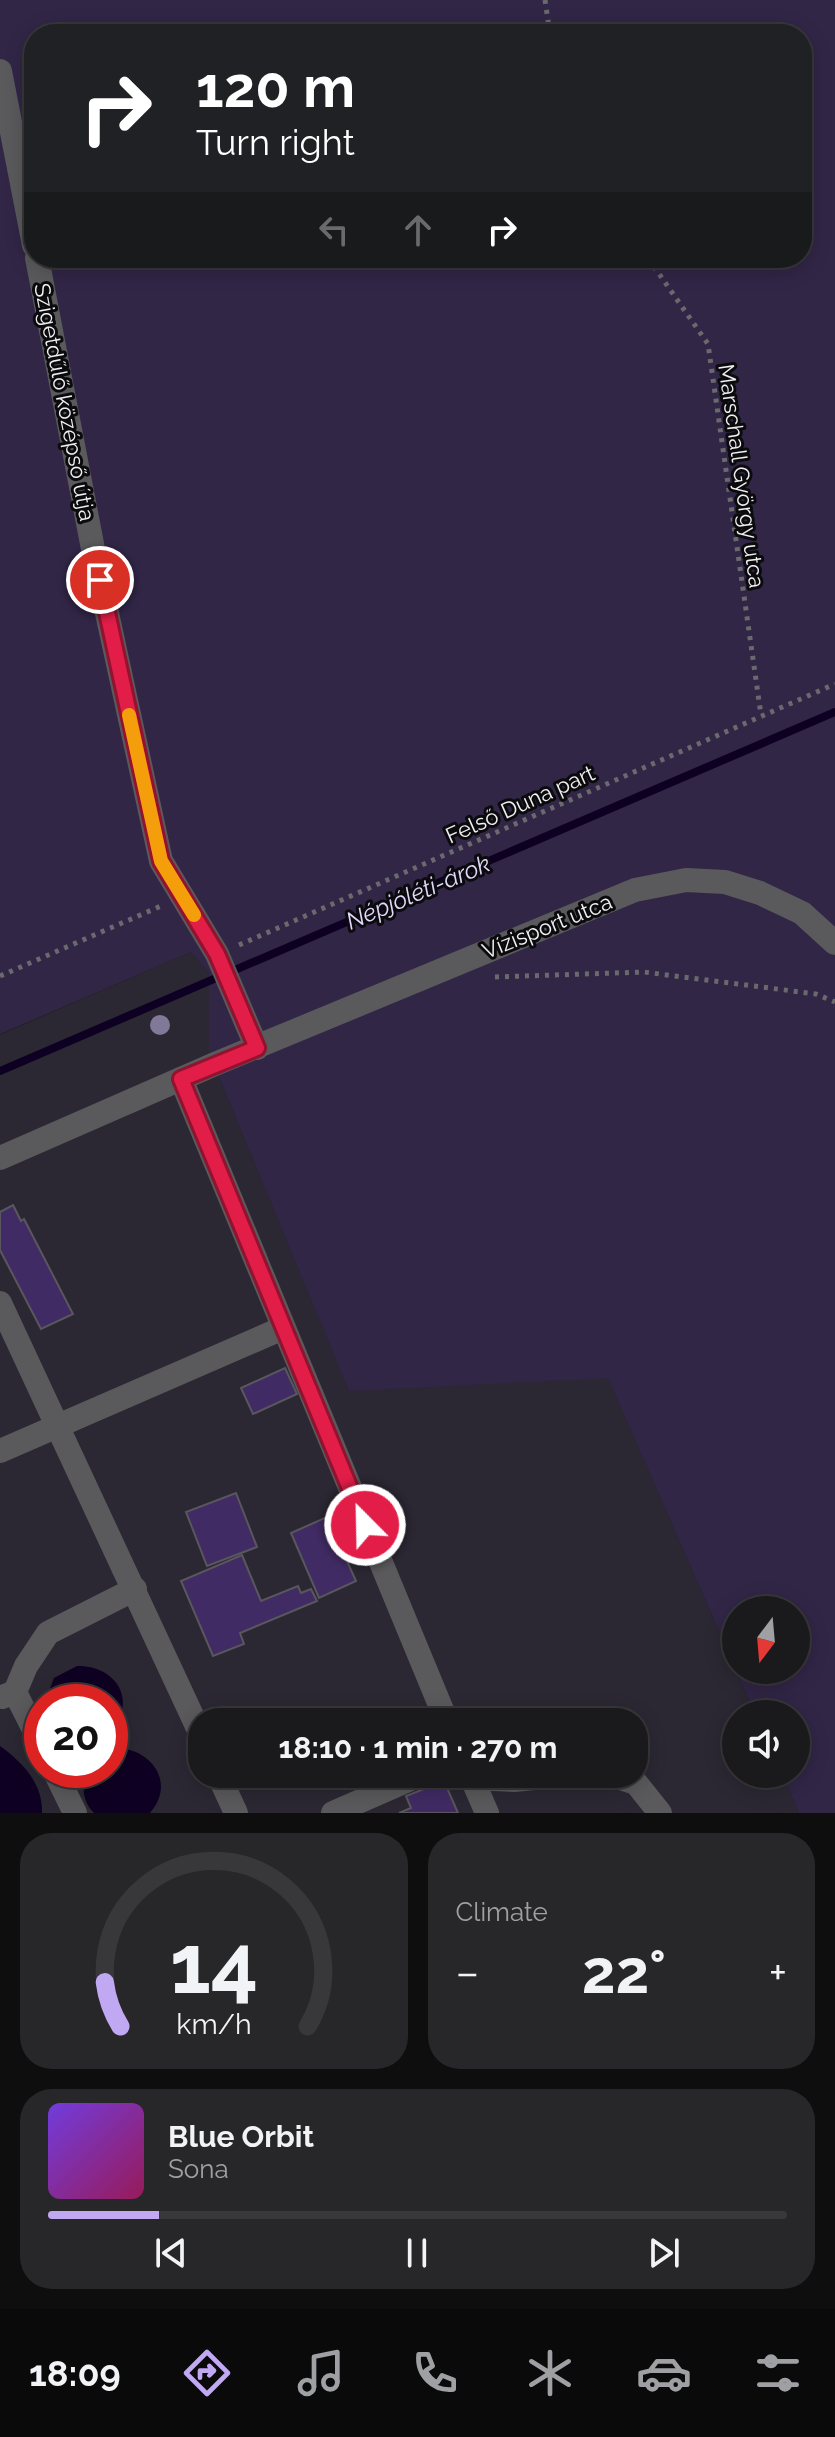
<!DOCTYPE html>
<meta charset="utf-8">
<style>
body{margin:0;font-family:Raleway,sans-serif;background:#272629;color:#f1f3f6;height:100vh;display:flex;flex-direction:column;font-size:30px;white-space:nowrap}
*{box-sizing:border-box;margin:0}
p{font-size:26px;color:#9fa0a3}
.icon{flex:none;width:44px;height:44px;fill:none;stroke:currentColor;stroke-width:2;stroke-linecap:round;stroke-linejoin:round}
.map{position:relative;height:1813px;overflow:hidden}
.drawer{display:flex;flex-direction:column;gap:20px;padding:20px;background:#0e0e0f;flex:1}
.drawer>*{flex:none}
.top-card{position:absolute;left:24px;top:24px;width:788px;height:244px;border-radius:32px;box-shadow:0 4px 20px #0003,0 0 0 2px #38383b;background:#202124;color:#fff;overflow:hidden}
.needle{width:52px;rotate:196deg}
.controls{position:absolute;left:722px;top:1596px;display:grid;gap:16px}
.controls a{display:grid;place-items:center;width:88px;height:88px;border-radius:50%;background:#1a191c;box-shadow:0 4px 20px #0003,0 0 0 2px #38383b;font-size:40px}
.speed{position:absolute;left:24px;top:1684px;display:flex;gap:16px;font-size:40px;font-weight:700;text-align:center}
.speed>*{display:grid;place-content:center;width:104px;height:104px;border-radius:50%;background:#1a191c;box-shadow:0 4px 20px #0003,0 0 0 2px #38383b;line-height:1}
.speed .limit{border:12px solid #d22;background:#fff;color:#111}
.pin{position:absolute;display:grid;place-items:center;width:68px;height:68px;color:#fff;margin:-34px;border:4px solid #fff;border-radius:50%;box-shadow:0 2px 8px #0007}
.me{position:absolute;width:88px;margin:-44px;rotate:337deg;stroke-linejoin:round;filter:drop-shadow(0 0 6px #0008)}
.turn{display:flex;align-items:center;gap:28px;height:168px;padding:0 40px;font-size:36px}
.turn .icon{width:104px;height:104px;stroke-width:2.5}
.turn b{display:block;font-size:56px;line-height:68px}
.lanes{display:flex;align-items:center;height:76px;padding:0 40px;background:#0003;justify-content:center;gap:40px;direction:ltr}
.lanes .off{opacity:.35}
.big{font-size:60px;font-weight:700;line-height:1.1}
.drawer .tile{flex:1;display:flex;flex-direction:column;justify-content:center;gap:12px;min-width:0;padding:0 28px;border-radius:32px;background:#272629}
.drawer .dial{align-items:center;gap:0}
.dial svg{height:208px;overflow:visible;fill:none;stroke:#38383b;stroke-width:7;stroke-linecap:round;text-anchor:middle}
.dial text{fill:#f1f3f6;stroke:none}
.song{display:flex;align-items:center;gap:24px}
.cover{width:96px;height:96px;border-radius:12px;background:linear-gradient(135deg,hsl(260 70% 55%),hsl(330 70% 35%))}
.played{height:8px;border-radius:4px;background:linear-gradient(90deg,#c0a8f3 15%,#38383b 15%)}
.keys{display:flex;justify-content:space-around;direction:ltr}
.heat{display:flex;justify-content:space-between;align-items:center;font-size:44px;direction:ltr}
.drawer .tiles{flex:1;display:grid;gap:20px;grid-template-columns:1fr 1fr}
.tile:last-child{grid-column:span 2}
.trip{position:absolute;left:188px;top:1708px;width:460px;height:80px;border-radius:32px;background:#1a191c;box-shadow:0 4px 20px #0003,0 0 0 2px #38383b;font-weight:700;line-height:80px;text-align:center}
.tab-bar{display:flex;height:128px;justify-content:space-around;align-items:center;background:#0a0a0b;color:#9fa0a3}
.tab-bar .icon{width:56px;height:56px}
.tab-bar .current{color:#c0a8f3}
.tab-bar b{font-size:36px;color:#f1f3f6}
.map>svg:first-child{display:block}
</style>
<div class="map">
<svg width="835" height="1813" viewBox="0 0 835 1813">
<rect width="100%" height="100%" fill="#222126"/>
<path fill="#2b2833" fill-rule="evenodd" d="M191,952L209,973V1053L349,1390L608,1377L755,1714H736V1774H782L799,1813H0V1035ZM42,1702H110V1770H42ZM202,1722H634V1774H202Z"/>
<path fill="#312646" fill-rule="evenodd" d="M0,0H835V1813H799L782,1774H796V1714H755L736,1670H796V1610H736V1670L608,1378L349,1391L209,1053V973L191,952L0,1034ZM34,34H802V258H34Z"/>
<g fill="#0e0022">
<path d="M77,1666C116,1665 139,1701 110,1733V1702H45L54,1678Z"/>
<path d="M0,1746C22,1762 43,1783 42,1813H0Z"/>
<path d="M114,1748C150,1747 177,1782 150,1813H94C82,1801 82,1787 86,1771L110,1770V1749Z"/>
</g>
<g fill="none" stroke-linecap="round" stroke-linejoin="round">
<path stroke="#0e0022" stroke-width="8" d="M0,1071L835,712"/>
</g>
<g fill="#412b64" stroke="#59575d" stroke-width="2">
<path d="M13,1205L21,1221L24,1219L73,1314L41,1329L0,1250V1212Z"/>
<path d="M285,1368L297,1394L253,1414L241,1388Z"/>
<path d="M236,1493L257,1547L207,1566L186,1512Z"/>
<path d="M327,1517L356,1581L319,1598L291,1533Z"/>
<path d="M242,1555L261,1601L298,1586L301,1593L311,1589L317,1601L240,1633L244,1644L213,1656L181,1581Z"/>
<path d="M444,1781L458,1813H399L411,1808L406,1796Z"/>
</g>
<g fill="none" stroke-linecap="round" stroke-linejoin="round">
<g stroke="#6a696d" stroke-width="5" stroke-dasharray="4 6" stroke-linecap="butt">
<path d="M545,0L550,34"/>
<path d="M648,258L708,344L761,715"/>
<path d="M239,945L835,684"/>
<path d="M0,976L161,906"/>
<path d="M495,977L644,972L816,994L835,1002"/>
</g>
<g stroke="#5a595c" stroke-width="24">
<path d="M0,71L34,245"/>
<path d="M37,258L93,549L161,861L217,954L257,1048"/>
<path d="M181,1079L447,1722"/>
<path d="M0,1158L215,1064L635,890L686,880L725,882L760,893L802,913L835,943"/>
<path d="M0,1303L202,1737"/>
<path d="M0,1451L283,1328"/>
<path d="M15,1692L26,1666L48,1633L135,1589"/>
<path d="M2,1697L15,1692L42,1746"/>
<path d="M54,1770L75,1813"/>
<path d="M218,1774L236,1813"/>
<path d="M470,1774L487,1813"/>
<path d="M609,1774L636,1783L660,1813"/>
<path d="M472,1778L514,1780L574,1774"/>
<path d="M333,1813L422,1774"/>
</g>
</g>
<circle fill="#827898" cx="160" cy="1025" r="10"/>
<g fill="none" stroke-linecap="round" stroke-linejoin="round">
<defs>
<path id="route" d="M100,580L161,861L217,954L257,1048L181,1079L365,1525"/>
</defs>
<use href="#route" stroke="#92132f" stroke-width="20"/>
<use href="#route" stroke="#e11d48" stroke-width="14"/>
<path stroke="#f59e0b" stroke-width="14" d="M129,715L161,861L194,915"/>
</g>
<g text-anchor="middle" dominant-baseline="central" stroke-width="6" stroke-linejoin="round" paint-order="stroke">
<g font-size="22" fill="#f0eff2" stroke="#0b0b0d">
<text transform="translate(65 402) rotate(79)">Szigetdűlő középső útja</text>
<text transform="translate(742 476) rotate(82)">Marschall György utca</text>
<text transform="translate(520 804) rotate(-24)">Felső Duna part</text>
<text transform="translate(547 926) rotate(-22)">Vízisport utca</text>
</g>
<g font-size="24" font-style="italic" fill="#e2d7fc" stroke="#0b0b0d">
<text transform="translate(418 892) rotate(-23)">Népjóléti-árok</text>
</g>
</g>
</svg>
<div class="controls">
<a><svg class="needle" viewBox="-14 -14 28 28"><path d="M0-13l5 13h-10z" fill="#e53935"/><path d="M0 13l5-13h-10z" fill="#9fa0a3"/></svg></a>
<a><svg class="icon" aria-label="sound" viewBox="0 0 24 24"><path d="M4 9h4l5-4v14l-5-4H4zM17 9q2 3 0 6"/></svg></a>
</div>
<div class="speed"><div class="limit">20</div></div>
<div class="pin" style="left:100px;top:580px;background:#d93025"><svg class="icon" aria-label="arrive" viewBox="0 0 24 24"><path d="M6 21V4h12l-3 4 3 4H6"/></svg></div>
<svg class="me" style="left:365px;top:1525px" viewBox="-20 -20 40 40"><circle r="17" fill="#e11d48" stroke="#fff" stroke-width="3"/><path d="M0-11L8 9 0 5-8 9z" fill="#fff"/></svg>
<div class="trip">18:10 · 1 min · 270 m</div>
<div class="top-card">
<div class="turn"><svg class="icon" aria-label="right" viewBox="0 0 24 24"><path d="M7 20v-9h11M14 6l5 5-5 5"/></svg><div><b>120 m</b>Turn right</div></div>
<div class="lanes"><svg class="icon off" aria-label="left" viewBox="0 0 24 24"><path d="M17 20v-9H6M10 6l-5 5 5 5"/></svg><svg class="icon off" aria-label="ahead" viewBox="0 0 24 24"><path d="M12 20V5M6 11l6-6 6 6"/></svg><svg class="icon" aria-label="right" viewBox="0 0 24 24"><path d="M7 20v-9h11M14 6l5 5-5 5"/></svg></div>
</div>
</div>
<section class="drawer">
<div class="tiles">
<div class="tile dial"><svg viewBox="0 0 100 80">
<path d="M14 69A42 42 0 1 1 86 69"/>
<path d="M14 69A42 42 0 0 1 8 52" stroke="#c0a8f3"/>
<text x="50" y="56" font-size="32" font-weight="700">14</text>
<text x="50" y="72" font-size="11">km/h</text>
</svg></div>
<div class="tile"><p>Climate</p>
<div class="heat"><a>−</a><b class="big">22°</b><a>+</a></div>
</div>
<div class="tile">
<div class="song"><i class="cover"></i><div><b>Blue Orbit</b><p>Sona</p></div></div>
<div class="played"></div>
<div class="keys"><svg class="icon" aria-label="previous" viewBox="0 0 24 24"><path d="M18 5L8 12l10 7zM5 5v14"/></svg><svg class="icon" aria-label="pause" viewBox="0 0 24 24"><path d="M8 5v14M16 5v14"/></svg><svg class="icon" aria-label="next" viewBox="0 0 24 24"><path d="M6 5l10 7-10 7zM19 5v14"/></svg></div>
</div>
</div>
</section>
<nav class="tab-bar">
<b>18:09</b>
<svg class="icon current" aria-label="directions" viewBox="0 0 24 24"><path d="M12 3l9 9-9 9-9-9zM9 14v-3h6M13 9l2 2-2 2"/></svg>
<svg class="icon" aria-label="music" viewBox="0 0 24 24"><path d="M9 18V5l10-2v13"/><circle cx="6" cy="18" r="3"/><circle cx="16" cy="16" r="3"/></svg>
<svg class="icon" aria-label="phone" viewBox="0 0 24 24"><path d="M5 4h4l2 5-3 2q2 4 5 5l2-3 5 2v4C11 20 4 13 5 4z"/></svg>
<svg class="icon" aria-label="climate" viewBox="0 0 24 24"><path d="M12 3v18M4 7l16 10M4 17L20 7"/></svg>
<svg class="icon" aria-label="car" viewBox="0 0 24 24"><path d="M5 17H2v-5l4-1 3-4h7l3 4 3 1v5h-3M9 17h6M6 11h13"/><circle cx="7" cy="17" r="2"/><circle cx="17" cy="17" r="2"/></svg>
<svg class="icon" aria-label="filters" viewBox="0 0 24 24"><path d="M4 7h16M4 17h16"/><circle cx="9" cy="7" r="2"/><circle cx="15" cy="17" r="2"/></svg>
</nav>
